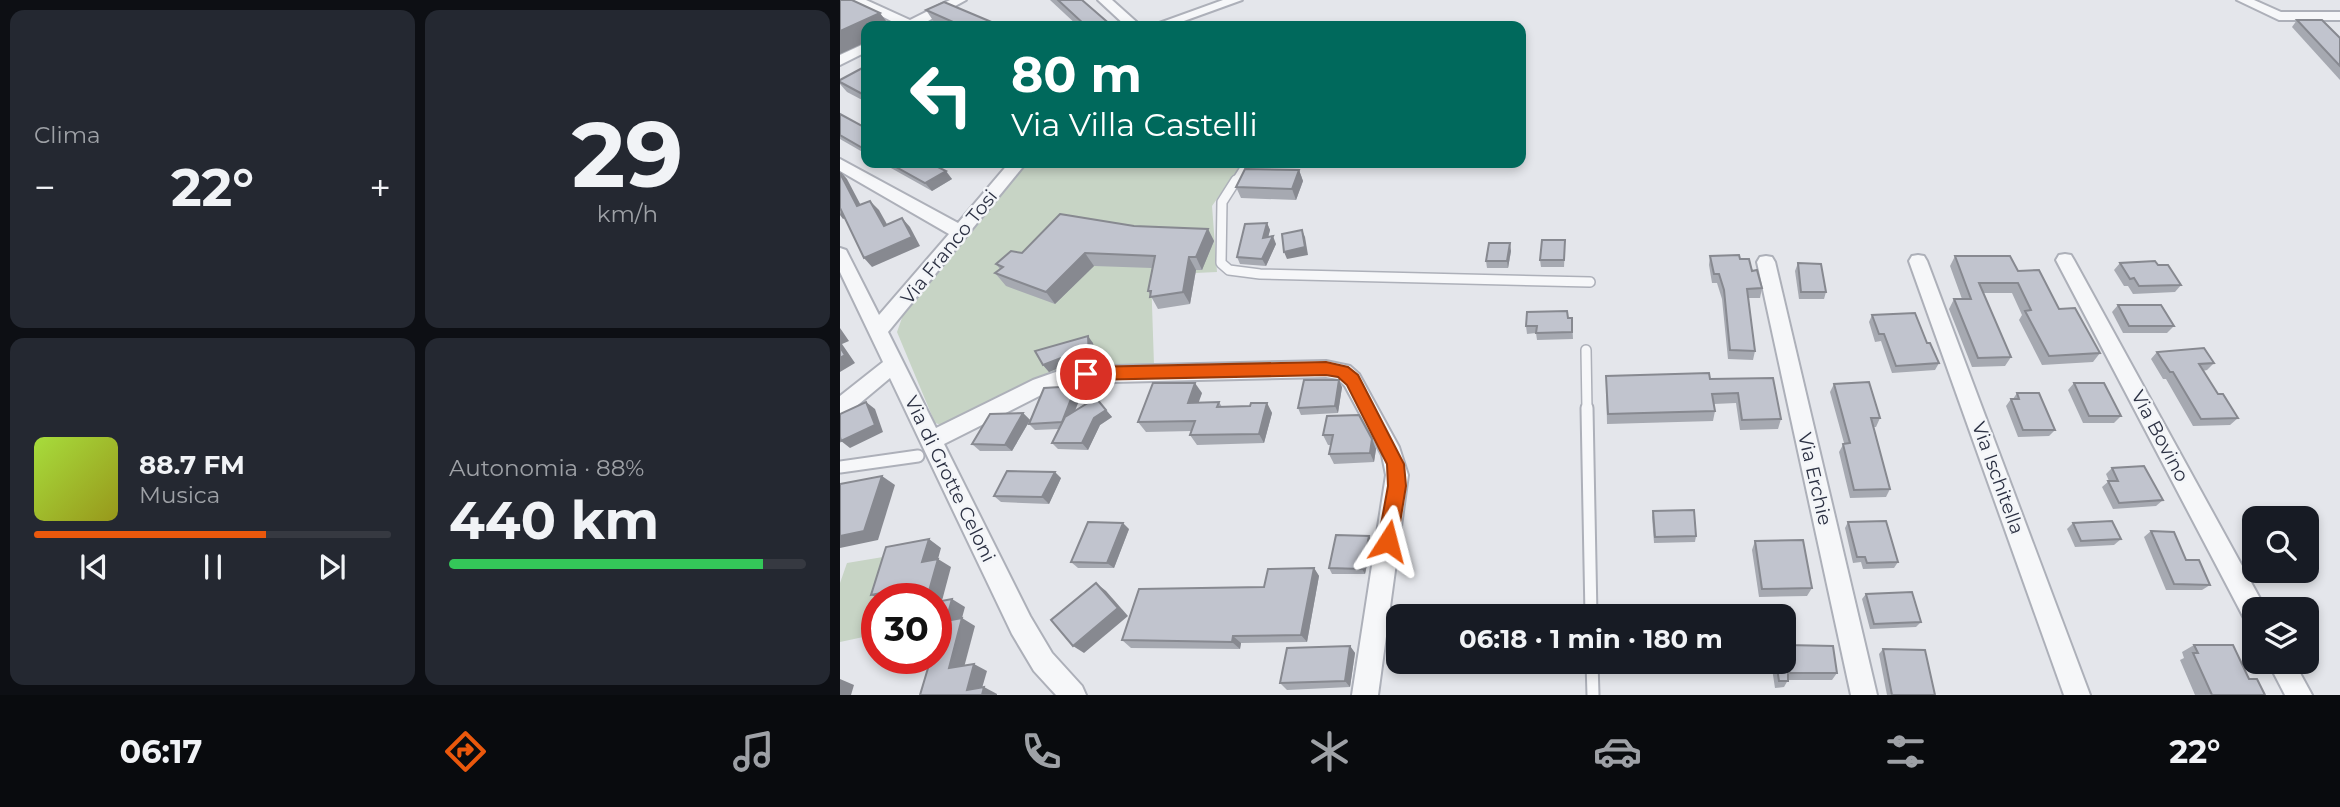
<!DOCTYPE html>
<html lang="it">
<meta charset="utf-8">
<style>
body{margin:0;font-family:Montserrat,sans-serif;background:#242831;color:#f1f3f6;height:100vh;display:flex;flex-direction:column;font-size:26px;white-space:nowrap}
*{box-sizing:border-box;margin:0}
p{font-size:23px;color:#9ea1a6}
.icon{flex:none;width:38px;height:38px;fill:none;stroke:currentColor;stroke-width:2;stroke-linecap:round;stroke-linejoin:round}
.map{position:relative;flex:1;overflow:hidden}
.sheet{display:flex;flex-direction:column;gap:10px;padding:10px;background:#0d0f14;width:840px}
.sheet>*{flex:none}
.top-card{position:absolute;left:21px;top:21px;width:665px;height:147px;border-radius:14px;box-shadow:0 4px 10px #0003;background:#00695c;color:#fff;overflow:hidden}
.buttons{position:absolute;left:1402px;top:506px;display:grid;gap:14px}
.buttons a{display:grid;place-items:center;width:77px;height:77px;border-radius:14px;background:#171b24;box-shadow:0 4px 10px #0003;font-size:35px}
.speed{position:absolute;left:21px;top:583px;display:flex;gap:14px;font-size:35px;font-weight:700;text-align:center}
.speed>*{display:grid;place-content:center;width:91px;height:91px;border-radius:50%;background:#171b24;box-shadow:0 4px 10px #0003;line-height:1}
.speed .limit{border:10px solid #d22;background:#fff;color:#111}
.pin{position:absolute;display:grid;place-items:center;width:60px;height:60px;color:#fff;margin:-30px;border:4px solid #fff;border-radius:50%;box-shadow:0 2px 7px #0007}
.me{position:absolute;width:77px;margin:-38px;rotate:9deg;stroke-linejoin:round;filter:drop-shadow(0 0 5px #0008)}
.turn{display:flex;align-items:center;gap:24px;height:147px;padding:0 35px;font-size:32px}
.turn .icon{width:91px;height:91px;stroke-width:2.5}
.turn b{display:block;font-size:49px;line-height:60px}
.big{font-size:52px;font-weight:700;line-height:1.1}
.sheet .tile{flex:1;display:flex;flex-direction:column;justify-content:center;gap:10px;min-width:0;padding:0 24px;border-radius:14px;background:#242831}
.sheet .dial{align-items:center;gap:0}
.dial b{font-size:91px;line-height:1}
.song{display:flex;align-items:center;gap:21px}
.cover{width:84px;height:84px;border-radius:10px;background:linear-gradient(135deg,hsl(80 70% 55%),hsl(60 70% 35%))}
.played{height:7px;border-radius:4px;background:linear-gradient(90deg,#ea580c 65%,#363941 65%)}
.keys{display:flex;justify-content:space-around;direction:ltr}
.heat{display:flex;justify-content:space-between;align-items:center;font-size:38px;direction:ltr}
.charge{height:10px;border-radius:5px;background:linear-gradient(90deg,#34c759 88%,#363941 0)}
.sheet .tiles{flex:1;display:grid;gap:10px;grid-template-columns:repeat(2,1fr)}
.trip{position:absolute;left:546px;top:604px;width:410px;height:70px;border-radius:14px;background:#171b24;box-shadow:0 4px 10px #0003;font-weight:700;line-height:70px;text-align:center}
.dock{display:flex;height:112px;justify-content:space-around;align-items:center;background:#090b0e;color:#9ea1a6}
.dock .icon{width:49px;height:49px}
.dock .active{color:#ea580c}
.dock b{font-size:32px;color:#f1f3f6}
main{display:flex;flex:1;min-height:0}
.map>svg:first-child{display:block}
</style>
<main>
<section class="sheet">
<div class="tiles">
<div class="tile"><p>Clima</p>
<div class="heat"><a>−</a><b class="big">22°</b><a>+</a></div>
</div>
<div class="tile dial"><b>29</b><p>km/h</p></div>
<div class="tile">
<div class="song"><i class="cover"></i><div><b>88.7 FM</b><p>Musica</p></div></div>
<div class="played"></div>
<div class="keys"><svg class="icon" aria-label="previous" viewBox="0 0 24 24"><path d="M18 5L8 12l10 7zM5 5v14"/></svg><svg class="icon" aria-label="pause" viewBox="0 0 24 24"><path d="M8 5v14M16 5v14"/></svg><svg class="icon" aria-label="next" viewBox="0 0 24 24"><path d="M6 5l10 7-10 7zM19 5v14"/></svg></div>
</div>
<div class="tile"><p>Autonomia · 88%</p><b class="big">440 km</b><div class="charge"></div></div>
</div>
</section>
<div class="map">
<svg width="1500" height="695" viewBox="0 0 1500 695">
<rect width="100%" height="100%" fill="#e4e6eb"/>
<g fill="#c7d4c5">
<path d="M185,163H402L372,206L377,272L311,275L314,365L224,370L108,427L95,423L57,332L63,315L72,301Z"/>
<path d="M55,555L40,598H37V609L28,636L0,642V583L7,563Z"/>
</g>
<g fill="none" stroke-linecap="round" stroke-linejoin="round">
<defs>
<path id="lane-far2" d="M395,182L407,163"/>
<g id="lane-far1">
<path d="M396,180L382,202L381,263L389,270L420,274L750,282"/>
<path d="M746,350L747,410"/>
</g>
<g id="lane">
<path d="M747,408L751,616"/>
<path d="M0,467L78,456"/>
<path d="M752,662L753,695"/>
</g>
<g id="street">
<path d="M10,0H26L70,20L110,0H126L79,26H61Z"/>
<path d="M258,0H272L301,26H286Z"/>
<path d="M383,0H402L330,26H311Z"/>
<path d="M1397,0H1414L1441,12H1500V20H1439Z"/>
<path d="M26,43V52L0,65V55Z"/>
<path d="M0,159L118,223L169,163H186L48,332L96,428L193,380L230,367L486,361L510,366L519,374L559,447L568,475L538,695H512L546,475L542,455L505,386L498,379L486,377L231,383L207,392L104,444L190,616L212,653L242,686L246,695H216L194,671L172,634L50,378L7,414L0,416V396L43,362L0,272V248L6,250L39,315L109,234L0,171Z"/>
<path d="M1225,254L1231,255L1234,260L1423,604L1425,609H1414V624L1405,620L1216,260L1219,255Z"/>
<path d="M1078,255L1084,256L1087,261L1250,695H1224L1069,261L1072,256Z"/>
<path d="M926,256L932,257L935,262L1037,695H1011L917,262L920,257Z"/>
<path d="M1428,662H1454L1472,695H1445Z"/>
</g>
</defs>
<use href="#lane-far2" stroke="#adb0b9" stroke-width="10"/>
<use href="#lane-far1" stroke="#adb0b9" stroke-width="12"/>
<use href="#lane" stroke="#adb0b9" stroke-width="15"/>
<use href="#street" stroke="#adb0b9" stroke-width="4"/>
<use href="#lane-far2" stroke="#f6f7f9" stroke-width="7"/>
<use href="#lane-far1" stroke="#f6f7f9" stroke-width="9"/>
<use href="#lane" stroke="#f6f7f9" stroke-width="11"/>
<use href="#street" fill="#f6f7f9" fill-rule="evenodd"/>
</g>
<g fill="#a6a9b1">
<path d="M210,0H242L272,26H238Z"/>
<path d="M86,10L161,26H100L96,25Z"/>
<path d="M1457,20L1500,38V80L1452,27Z"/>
<path d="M26,66V102L7,92L0,84V80Z"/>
<path d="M0,114L26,128V154L0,139Z"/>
<path d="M42,163H90L112,179L92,191Z"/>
<path d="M459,170L463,181L456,200L401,198L396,187Z"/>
<path d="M427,223L430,230L428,237L436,244L426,266L400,264L397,257Z"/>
<path d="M294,226L368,229L374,241L362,270H356L350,304L318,309L308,291L312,268L254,266L215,304L166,286L155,273L160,269L156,264L182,253Z"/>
<path d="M725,248L724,267H701L700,260Z"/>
<path d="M671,251L668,268H647L646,261Z"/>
<path d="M870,256L900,259L912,271L922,288L920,298H908L915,351L913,360L888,359L882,299L877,283H872L869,265Z"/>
<path d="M1115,256L1178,271L1219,309L1260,353L1253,362L1202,365L1179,320L1182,315L1172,293H1143L1171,357L1165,366L1132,367L1109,309L1114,299H1122L1110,266Z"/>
<path d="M958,263L986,292L984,299H959L955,271Z"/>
<path d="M1280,263L1318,265L1341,285L1335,292L1293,294L1288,286H1284L1274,270Z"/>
<path d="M1278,305L1334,326L1327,333H1283L1272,312Z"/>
<path d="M1032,315L1087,343L1099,363L1095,370L1052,373L1041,341L1035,342L1029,322Z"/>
<path d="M728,318H732L733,339L697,340L696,333L687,334L686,326Z"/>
<path d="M253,343L255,364L226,365L209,372L203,365Z"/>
<path d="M1317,352L1374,363L1367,370L1363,371L1378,394L1398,418L1390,425L1353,426L1326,379H1323L1311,359Z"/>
<path d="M766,376L870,379L933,378L941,419L938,429L900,430L896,403L874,404L875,411L873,421L767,424Z"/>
<path d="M1234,383L1281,416L1274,423H1243L1228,390Z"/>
<path d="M994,384L1040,418L1036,427H1033L1050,489L1046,497L1010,498L999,452L1004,443L990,392Z"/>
<path d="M236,386L242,393L234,411L256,398L272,417L260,425L248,450L218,449L212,443L219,429L195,430L189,424Z"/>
<path d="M502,387L498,413L461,415L458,408Z"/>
<path d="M362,393L358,402H379L382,407L410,406L427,403L432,413L424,443L357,445L350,435L352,431L306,432L298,422Z"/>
<path d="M1177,393L1215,430L1209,436L1178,437L1166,406L1171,399H1173Z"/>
<path d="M183,413L190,420L172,451H140L132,444Z"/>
<path d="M487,416L532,439L536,449L534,462L494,464L489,454L491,445H488L483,435Z"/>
<path d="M1272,468L1323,500L1316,506L1273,509L1262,487L1269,481L1266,474Z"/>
<path d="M221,478L209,504L161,502L154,496Z"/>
<path d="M813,511L856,536L855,542L814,543L812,517Z"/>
<path d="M1008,522L1058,562L1054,568L1023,569L1021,562L1013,563L1005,528Z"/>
<path d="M1233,523L1281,539L1274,545L1235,547L1227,529Z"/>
<path d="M289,529L274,568H238L231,562Z"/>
<path d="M1311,531L1346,560L1370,585L1362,590H1326L1304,537Z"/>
<path d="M1466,531L1475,545L1466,551Z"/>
<path d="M529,536L532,541L525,574H492L489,568Z"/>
<path d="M915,541L972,588L967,596L919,597L912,550Z"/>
<path d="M474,568L479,576L467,642L401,643L400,649L291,648L282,640Z"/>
<path d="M1026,594L1081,622L1076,627L1030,629L1022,599Z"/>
<path d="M947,645L997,673L992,680H948L944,687L935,688L931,662H943Z"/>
<path d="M1354,645L1409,679L1425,695H1355L1340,660L1344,658L1342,652Z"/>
<path d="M510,646L515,653L510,687L447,690L440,683Z"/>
<path d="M1043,649L1095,695H1047L1039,654Z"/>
</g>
<g fill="#878990">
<path d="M40,13L50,26H26V42L0,54V31Z"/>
<path d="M459,170L463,181L456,200L452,189Z"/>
<path d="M0,171L7,179L26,215L17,206Z"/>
<path d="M106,171L112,179L92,191L85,183Z"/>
<path d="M30,201L39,210L53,235L44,226Z"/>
<path d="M1,207L9,216L3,219L0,215Z"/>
<path d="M62,218L70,227L80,246L32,267L24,258Z"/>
<path d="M427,223L430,230L426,246L423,238Z"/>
<path d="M368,229L374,241L362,270L356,257Z"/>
<path d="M462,230L465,237L468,255L447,259L444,252Z"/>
<path d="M433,236L436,244L426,266L422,259Z"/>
<path d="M670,243L671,251L668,268L667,261Z"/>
<path d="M245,253L254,266L215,304L206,292Z"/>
<path d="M349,257L356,270L350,304L343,292Z"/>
<path d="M0,328L9,341L2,344L15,363L0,372Z"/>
<path d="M248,336L253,343L255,364L249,357Z"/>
<path d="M221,358L226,365L209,372L203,365Z"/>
<path d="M499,380L502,387L498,413L495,406Z"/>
<path d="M355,383L362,393L355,413L348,403Z"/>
<path d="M236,386L242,393L228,429L222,422Z"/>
<path d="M26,402L35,409L43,432L10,448L1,441Z"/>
<path d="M427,403L432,413L424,443L419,434Z"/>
<path d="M266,410L272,417L260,425L248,450L242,443L254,418Z"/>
<path d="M183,413L190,420L172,451L165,445Z"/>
<path d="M532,439L536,449L534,462L530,453Z"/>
<path d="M215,472L221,478L209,504L202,497Z"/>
<path d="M42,476L55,485L38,540L0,548V536Z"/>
<path d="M283,523L289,529L274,568L267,563Z"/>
<path d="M529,536L532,541L525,574L522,569Z"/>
<path d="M89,539L101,548L98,559L111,567L99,612L96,610V598H87L82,562Z"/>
<path d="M474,568L479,576L467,642L461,635Z"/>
<path d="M256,583L266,591L288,616L244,653L233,646Z"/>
<path d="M71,587L85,595L66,598H38L31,595Z"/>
<path d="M112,599L125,607L119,629L106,621Z"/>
<path d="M122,618L135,626L122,675L109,668Z"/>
<path d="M393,636L401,643L400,649L392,642Z"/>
<path d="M510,646L515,653L510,687L505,681Z"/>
<path d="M134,664L147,671L140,695L127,690Z"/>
<path d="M0,679L14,685L11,695H0Z"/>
<path d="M144,687L157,694V695H142Z"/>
</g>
<g fill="#c1c4ce" stroke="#878990" stroke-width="2">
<path d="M0,0H12L40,13L0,31Z"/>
<path d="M218,0H242L272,26H246Z"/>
<path d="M104,2L161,26H122L86,10Z"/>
<path d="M1457,20H1482L1500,38V66Z"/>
<path d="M26,66V96L0,82V80Z"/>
<path d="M0,114L26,128V150L0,135Z"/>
<path d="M49,163H90L106,171L85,183Z"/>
<path d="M405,169L459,170L452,189L396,187Z"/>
<path d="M0,173L17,206L30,201L44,226L62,218L72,237L24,258L0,208Z"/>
<path d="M220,214L294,226L368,229L356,257H349L343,292L310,297L311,291H308L315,256L245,253L206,292L155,273L163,267L156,264L171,251L182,253Z"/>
<path d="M427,223L423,238L433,236L422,259L397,257L405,224Z"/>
<path d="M462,230L465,247L444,252L442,234Z"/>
<path d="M702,240H725L724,260H700Z"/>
<path d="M649,243H670L667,261H646Z"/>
<path d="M899,255L900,259H909L912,271L917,270L922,288L907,289L915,351L890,350L884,290L879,274H874L870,256Z"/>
<path d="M1115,256H1170L1178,271L1199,270L1219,309L1235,308L1260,353L1209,356L1185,311L1191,310L1178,283H1139L1171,357L1138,358L1114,299H1131Z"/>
<path d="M1315,261L1318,265H1328L1341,285L1299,286L1294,278L1290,279L1280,263Z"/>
<path d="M958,263L981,264L986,292H961Z"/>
<path d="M1278,305H1321L1334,326H1289Z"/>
<path d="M727,311L728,318H732V332L696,333L697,326H686L687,312Z"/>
<path d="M1075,313L1087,343H1090L1099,363L1056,366L1044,334H1039L1032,315Z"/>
<path d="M248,336L249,357L221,358L203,365L195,351Z"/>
<path d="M0,347L5,355L0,358Z"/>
<path d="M1364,348L1374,363L1359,364L1378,394H1383L1398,418L1361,419L1333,372H1330L1317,352Z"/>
<path d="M869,373L870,379L933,378L941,419L902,420L898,393L872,394L875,411L768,414L766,376Z"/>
<path d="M464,380H499L495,406L458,408Z"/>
<path d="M1029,382L1040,418H1031L1050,489L1014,490L1003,444L1010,443L994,384Z"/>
<path d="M313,383H355L348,403L379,402L377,407L410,406L411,403H427L419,434L350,435L355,421L298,422Z"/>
<path d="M1234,383H1264L1281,416H1249Z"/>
<path d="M236,386L222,422L189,424L204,388Z"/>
<path d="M1177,393H1199L1215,430H1183L1171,399H1179Z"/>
<path d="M256,398L266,410L254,418L242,443H212L225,417Z"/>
<path d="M26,402L35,425L1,441L0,437V414Z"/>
<path d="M183,413L165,445L132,444L150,414Z"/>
<path d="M519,415L532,439L530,453L489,454L493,435H483L487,416Z"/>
<path d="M1304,466L1323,500L1279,503L1268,481H1278L1272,468Z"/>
<path d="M167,471L215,472L202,497L154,496Z"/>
<path d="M42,476L24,531L0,536V484Z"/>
<path d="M854,510L856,536L815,537L813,511Z"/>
<path d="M1457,516L1458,518L1432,517Z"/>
<path d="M1046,521L1058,562L1027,563L1025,557H1017L1008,522Z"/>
<path d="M1272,521L1281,539L1241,541L1233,523Z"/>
<path d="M248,522L283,523L267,563L231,562Z"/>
<path d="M1311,531L1334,532L1346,560H1359L1370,585L1334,584Z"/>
<path d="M1466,531L1475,545L1466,546Z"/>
<path d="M496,535L529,536L522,569L489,568Z"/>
<path d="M89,539L82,562L98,559L87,598H67L71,587L31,595L46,547Z"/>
<path d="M963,540L972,588L922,589L915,541Z"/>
<path d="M474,568L461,635L393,636L392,642L282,640L299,589L424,587L428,569Z"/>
<path d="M256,583L278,608L233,646L211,620Z"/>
<path d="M1072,592L1081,622L1034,624L1026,594Z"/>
<path d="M112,599L106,621L122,618L109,668L134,664L127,690L144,687L142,695H80L91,658H96V602Z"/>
<path d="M943,631H947V645L993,646L997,673H950L948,668V681H939L936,662H943Z"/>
<path d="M1354,645H1393L1409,679H1417L1425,695H1372L1353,653H1358Z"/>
<path d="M510,646L505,681L440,683L447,648Z"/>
<path d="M1043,649L1085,650L1095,695H1052Z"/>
</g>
<path fill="#ea580c" stroke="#983908" stroke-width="2" d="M486,362L508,367L518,375L564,464L566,486L557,541L554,548L548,550L541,548L538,541L548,486L547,464L507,385L498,377L486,375L246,380L241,378L238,374L241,369L246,367Z"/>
<g text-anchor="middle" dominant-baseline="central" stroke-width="5" stroke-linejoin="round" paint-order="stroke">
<g font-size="19" fill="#2c3143" stroke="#f3f5f8">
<text transform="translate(109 247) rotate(-51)">Via Franco Tosi</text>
<text transform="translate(1320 436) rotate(62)">Via Bovino</text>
<text transform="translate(1158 478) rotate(70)">Via Ischitella</text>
<text transform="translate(110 479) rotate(64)">Via di Grotte Celoni</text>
<text transform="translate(975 479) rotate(77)">Via Erchie</text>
</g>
</g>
</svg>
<div class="buttons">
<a><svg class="icon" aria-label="search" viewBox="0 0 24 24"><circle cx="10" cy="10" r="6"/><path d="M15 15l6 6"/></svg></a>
<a><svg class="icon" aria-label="layers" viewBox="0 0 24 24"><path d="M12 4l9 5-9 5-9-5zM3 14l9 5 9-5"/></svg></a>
</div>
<div class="speed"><div class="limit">30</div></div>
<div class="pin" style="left:246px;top:374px;background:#d93025"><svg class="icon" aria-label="arrive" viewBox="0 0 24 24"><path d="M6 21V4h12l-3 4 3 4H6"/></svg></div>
<svg class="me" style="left:548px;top:541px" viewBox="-20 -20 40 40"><path d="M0-17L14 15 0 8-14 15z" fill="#ea580c" stroke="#fff" stroke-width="4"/></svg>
<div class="trip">06:18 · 1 min · 180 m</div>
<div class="top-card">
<div class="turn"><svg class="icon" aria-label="left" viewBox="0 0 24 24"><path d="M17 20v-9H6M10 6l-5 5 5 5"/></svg><div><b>80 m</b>Via Villa Castelli</div></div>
</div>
</div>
</main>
<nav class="dock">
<b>06:17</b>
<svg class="icon active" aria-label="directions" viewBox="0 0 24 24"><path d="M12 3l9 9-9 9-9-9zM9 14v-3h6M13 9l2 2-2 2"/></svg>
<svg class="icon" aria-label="music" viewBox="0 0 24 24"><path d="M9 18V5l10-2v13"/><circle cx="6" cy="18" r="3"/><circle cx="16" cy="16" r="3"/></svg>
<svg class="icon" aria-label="phone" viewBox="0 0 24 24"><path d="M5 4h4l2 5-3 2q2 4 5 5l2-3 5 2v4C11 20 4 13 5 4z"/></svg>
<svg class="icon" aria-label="climate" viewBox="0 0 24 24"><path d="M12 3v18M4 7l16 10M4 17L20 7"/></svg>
<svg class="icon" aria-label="car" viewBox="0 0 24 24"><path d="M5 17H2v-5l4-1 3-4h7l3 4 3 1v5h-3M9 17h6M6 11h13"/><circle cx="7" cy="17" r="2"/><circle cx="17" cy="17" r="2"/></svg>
<svg class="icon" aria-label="filters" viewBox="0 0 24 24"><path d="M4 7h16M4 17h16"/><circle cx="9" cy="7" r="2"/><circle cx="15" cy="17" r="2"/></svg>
<b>22°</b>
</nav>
